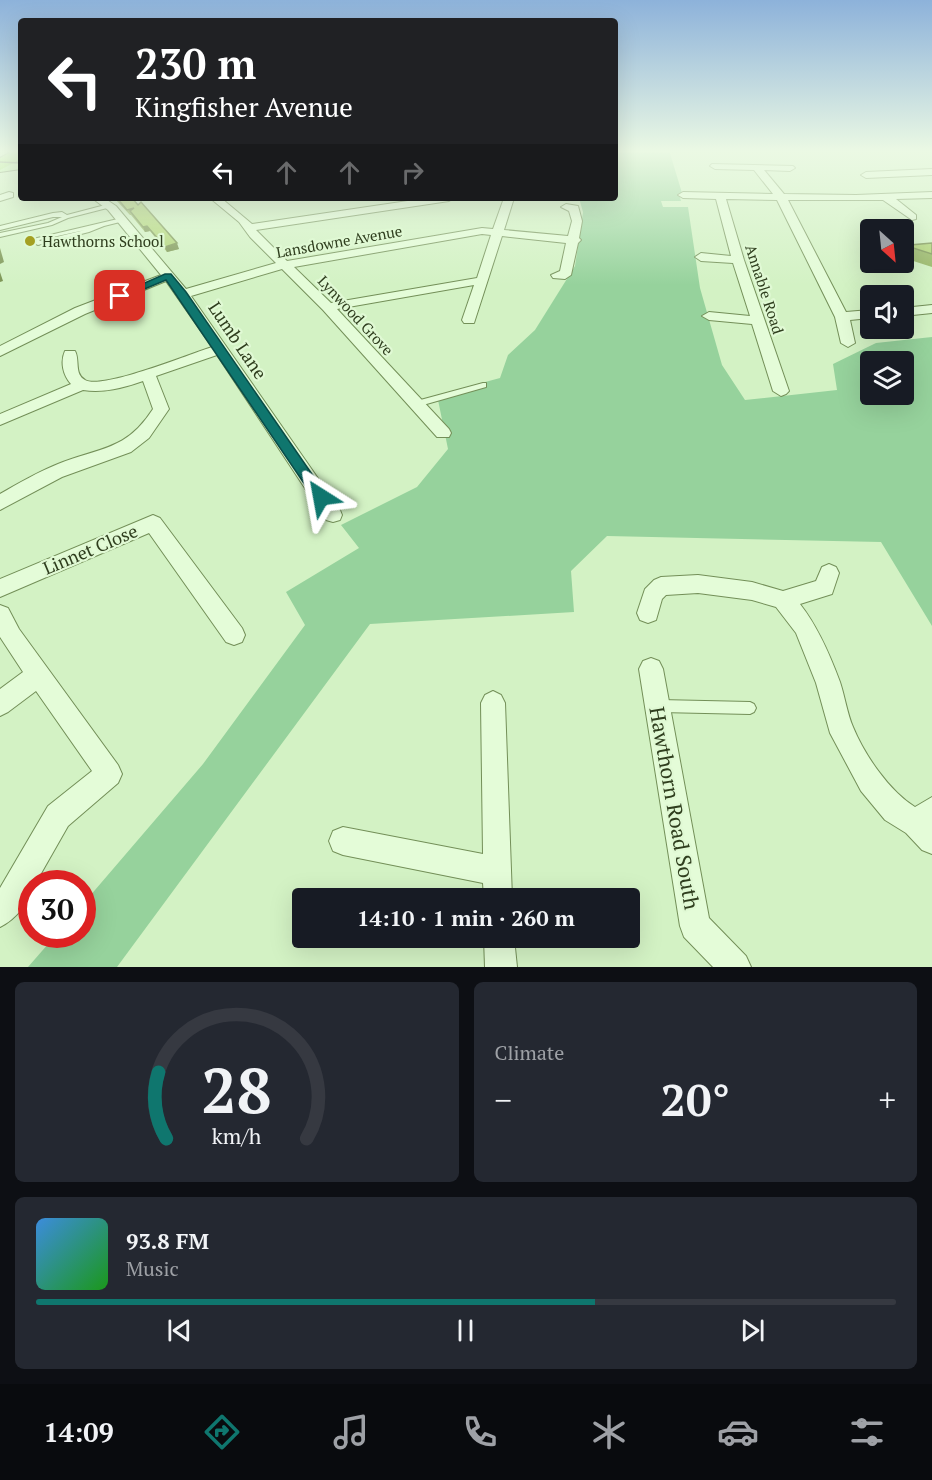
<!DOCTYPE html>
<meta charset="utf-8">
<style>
body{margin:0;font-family:"PT Serif",serif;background:#242831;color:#f1f3f6;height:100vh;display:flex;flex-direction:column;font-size:22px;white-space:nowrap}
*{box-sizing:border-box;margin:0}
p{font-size:20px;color:#9ea1a6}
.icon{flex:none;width:33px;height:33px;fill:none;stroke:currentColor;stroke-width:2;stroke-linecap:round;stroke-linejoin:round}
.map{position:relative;height:967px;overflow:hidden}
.sheet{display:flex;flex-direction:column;gap:15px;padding:15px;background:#0d0f14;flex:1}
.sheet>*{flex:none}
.hud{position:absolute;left:18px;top:18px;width:600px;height:183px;border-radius:6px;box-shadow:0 6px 24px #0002;background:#202124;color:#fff;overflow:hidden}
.needle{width:39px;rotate:153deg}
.tools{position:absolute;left:860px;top:219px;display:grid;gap:12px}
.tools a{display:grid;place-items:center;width:54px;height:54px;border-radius:6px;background:#171b24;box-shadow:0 6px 24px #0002;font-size:30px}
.speed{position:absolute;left:18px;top:870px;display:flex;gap:12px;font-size:30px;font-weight:700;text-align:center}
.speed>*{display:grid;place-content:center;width:78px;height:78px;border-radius:50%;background:#171b24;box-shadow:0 6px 24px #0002;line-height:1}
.speed .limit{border:9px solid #d22;background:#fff;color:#111}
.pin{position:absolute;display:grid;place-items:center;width:51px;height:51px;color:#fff;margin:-26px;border-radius:12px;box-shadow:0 3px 9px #0006}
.me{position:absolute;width:66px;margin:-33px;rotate:326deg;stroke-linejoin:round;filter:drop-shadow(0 0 4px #0008)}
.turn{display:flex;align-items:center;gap:21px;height:126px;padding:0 18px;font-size:27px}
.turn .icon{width:78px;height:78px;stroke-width:2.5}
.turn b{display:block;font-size:42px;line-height:51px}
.lanes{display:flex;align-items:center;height:57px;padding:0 18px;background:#0003;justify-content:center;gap:30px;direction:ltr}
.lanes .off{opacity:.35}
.big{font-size:45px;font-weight:600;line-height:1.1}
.sheet .tile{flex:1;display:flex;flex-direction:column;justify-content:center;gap:9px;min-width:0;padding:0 21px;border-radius:9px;background:#242831}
.sheet .dial{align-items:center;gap:0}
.dial svg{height:156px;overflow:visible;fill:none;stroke:#363941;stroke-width:7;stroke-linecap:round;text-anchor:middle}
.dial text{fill:#f1f3f6;stroke:none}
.song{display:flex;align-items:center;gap:18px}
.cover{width:72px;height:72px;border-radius:9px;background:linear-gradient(135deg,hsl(210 70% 55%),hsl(120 70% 35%))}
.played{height:6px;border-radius:3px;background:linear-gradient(90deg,#0f766e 65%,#363941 65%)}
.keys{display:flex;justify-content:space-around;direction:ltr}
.heat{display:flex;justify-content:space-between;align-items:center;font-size:33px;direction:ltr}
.sheet .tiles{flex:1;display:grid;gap:15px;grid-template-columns:1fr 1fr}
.tile:last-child{grid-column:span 2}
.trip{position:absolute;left:292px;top:888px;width:348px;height:60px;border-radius:6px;background:#171b24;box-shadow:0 6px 24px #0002;font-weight:600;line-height:60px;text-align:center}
.dock{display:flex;height:96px;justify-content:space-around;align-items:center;background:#090b0e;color:#9ea1a6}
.dock .icon{width:42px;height:42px}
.dock .active{color:#0f766e}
.dock b{font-size:27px;color:#f1f3f6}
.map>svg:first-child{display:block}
</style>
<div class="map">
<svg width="932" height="967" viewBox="0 0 932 967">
<rect width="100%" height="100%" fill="#d3f2c4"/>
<path fill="#96d29c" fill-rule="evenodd" d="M615,150H669L682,193L679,194L681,201H661L663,207H688L700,288L722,365L745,400L837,390L833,364L876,343L932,337V626L881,542L607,536L571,571L574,612L370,624L117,967H28L56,935L82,934L83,904L203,764L305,625L286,592L359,548L341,525L417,487L448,449L437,395L500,378L508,355L535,330L575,266L583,212L579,198H615ZM870,362H903V394H870Z"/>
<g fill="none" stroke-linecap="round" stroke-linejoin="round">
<defs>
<g id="lane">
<path d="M109,204L112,206L111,207L68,218L52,225L0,237V233L48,223L62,217H53L0,230V226L53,213L62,212L67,215Z"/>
<path d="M122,218L124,219V221L104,226L89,232L38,245L36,244L33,239ZM85,230L40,241L39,240Z"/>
<path d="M483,383H486V387L416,407L412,404L413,402Z"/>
<path d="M660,700L750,702L754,704L756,708L754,712L750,714L660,712L656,710L654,706L656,702Z"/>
</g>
<g id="street">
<path d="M712,164L793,166L795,168L790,171L764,170L784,194L856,195L932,192V198L896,199L916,215V219L912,220L883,200H788L846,312L870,310V318L850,320L855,343L848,347L841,343L835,317L777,200L726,199L744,260L789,391L786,394L781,396L773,391L752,324L709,320L702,316L709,312L750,316L733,263L701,261L695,257L701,253L731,256L716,199L683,198L678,195L683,192L773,194L754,170L715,169L710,166Z"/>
<path d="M932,169V175L866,178L861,175L866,172Z"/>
<path d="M9,192L13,193V197L0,201V195Z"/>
<path d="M92,198H104L116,206L186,289L276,263L250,237L239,222L210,198H221L252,224L428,198H454L449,201L256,230L287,261L482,228L493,229L504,198H514L504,230L568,236L572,221L569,211L561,207L566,204L578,206L582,221L579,238L581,240L578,243L571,275L565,279L553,278L551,275L560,271L566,243L502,236L474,323H464L462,320L474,285L337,309L449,429L451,433L449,437H437L323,310L282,269L191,296L340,510L342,515L340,520L333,522L326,520L217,355L156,376L169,409L149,438L131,452L62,477L0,510V494C19,483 38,472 58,464C100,447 126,451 153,409L143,381C123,388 104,393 83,390L0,425V414L71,384C63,375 60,362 65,351H75C80,360 74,374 85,380C102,390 190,354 212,347L166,281L85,314L0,356V346L75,308L161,275L108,210ZM482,234L491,235L477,278L331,303L294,267Z"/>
<path d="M932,305V313L903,316V308Z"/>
<path d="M153,515L160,518L242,628L245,635L242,642L234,645L226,642L149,533L0,597V579Z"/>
<path d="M829,564L836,567L839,573L832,594L800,604C818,627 830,655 840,682C845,697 847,713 853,727C864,754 889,791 915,807L932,797V854L922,850L906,833L885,820L861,791L830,733L816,683L796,633L776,607L752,600L698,593L666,595L662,599L656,620L648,623L640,620L637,613L645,589L654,580L661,577L698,575L752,582L783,591L816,581L822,567Z"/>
<path d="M0,605L8,608L19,629L118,765L122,774L118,783L68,826L35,884H32C32,901 15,920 0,927V888L48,806L92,771L36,691L8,712L0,716V689L23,672L0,637Z"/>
<path d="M651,658L659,661L663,669L709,918L746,956L751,967H713L684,937L680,926L639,669L643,661Z"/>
<path d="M493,691L501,695L505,703L512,898H484L483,883L343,855L333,851L329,841L333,831L343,827L483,854L481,703L485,695Z"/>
<path d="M484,938H514L517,967H485Z"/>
</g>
<path id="primary" d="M21,161V169L0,172V164Z"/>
<path id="highway" d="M7,150H21V159L0,170V158L9,153Z"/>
</defs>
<use href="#lane" stroke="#738f58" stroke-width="2"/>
<use href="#street" stroke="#738f58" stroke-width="2"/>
<use href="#primary" stroke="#485d2d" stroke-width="2"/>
<use href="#highway" stroke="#485d2d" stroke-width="2"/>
<use href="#lane" fill="#e4fcd8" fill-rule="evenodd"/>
<use href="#street" fill="#e4fcd8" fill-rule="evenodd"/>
<use href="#primary" fill="#b9f899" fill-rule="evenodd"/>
<use href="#highway" fill="#96e94d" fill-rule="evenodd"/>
<path stroke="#2f3e1e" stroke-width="1.5" d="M0,162L21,163"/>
</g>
<g fill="#97b665">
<path d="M114,198H132L179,249L167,252L150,231L145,232L131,215H130Z"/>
<path d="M932,243V267L904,258L910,245Z"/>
</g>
<g fill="#7b9453">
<path d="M147,226L150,231L145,232L143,227Z"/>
<path d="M177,243L179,249L167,252L165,247Z"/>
<path d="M0,248L4,262L0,264Z"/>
<path d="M0,272L3,281L0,282Z"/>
</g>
<g fill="#b0d476" stroke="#7b9453" stroke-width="1.5">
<path d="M117,198H132L138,205L141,202L177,243L165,247L147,226L143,227L130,211L134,208L127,210Z"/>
<path d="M932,243V254L910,247V245Z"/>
</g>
<linearGradient id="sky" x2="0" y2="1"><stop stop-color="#8db2da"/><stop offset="0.53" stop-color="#ebf9e4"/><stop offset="1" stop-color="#ebf9e4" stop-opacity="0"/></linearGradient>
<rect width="932" height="285" fill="url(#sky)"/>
<path fill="#0f766e" stroke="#0a4d48" stroke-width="1.5" d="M165,274H171L186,292L325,493L328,497L325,501H316L166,280L123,298L115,296Z"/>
<circle fill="#a4a022" stroke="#e0f9d4" stroke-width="2" cx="30" cy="241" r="6"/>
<g text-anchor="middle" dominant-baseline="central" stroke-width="4.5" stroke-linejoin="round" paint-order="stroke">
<g font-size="15" fill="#2f3e1e" stroke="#e0f9d4" text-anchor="start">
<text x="42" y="241">Hawthorns School</text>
</g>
<g font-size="15" fill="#2f3e1e" stroke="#e0f9d4">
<text transform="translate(339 241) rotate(-10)">Lansdowne Avenue</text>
<text transform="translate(765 289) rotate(72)">Annable Road</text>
<text transform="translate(356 315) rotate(47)">Lynwood Grove</text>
</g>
<g font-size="18" fill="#2f3e1e" stroke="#e0f9d4">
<text transform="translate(238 340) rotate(56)">Lumb Lane</text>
<text transform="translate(90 549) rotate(-23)">Linnet Close</text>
</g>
<g font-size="21" fill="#2f3e1e" stroke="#e0f9d4">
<text transform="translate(675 808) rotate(80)">Hawthorn Road South</text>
</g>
</g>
</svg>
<div class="tools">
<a><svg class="needle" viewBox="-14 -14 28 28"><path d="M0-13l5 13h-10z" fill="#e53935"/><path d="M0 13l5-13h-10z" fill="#9ea1a6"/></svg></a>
<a><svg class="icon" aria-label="sound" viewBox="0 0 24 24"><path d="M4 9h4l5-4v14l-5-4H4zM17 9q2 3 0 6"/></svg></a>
<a><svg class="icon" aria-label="layers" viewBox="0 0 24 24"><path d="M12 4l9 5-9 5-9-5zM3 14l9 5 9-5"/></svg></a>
</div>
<div class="speed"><div class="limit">30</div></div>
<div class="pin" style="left:120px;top:296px;background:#d93025"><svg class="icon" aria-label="arrive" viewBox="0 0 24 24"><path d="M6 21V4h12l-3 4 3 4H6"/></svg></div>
<svg class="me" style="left:321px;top:497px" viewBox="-20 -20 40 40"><path d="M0-17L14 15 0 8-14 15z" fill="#0f766e" stroke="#fff" stroke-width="4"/></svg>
<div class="trip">14:10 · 1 min · 260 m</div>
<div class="hud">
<div class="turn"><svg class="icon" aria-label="left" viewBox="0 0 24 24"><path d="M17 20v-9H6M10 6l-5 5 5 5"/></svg><div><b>230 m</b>Kingfisher Avenue</div></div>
<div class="lanes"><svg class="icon" aria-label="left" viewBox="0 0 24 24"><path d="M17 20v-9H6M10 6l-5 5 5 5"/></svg><svg class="icon off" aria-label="ahead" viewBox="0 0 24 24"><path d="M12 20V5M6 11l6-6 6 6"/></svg><svg class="icon off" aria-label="ahead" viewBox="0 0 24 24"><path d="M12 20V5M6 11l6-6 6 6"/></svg><svg class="icon off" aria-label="right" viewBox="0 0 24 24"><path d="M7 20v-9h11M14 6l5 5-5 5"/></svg></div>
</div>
</div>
<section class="sheet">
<div class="tiles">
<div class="tile dial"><svg viewBox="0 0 100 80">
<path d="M14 69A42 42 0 1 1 86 69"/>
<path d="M14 69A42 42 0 0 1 10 35" stroke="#0f766e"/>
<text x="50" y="56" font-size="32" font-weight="700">28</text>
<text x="50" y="72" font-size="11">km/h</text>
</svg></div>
<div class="tile"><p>Climate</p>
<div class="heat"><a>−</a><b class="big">20°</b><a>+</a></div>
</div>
<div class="tile">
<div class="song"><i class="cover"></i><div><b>93.8 FM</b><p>Music</p></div></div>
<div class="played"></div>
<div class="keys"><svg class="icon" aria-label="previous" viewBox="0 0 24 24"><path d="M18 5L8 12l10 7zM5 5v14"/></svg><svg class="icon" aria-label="pause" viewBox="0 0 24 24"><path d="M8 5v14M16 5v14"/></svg><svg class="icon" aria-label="next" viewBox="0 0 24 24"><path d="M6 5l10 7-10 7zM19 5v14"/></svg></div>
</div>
</div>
</section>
<nav class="dock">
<b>14:09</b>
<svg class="icon active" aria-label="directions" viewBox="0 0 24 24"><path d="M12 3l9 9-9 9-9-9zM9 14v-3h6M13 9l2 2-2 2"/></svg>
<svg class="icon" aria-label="music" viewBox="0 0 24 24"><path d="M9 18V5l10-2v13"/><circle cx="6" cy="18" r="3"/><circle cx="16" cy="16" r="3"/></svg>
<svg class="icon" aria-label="phone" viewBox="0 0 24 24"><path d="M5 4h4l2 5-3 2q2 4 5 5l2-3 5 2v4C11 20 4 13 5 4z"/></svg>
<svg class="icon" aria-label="climate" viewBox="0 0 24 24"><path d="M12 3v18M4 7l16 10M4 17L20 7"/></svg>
<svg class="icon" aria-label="car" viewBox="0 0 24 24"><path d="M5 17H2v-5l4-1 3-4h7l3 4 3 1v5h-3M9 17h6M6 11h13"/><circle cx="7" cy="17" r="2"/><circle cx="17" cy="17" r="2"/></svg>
<svg class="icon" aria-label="filters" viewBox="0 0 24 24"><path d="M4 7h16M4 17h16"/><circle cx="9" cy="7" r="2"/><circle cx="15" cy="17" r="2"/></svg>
</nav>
